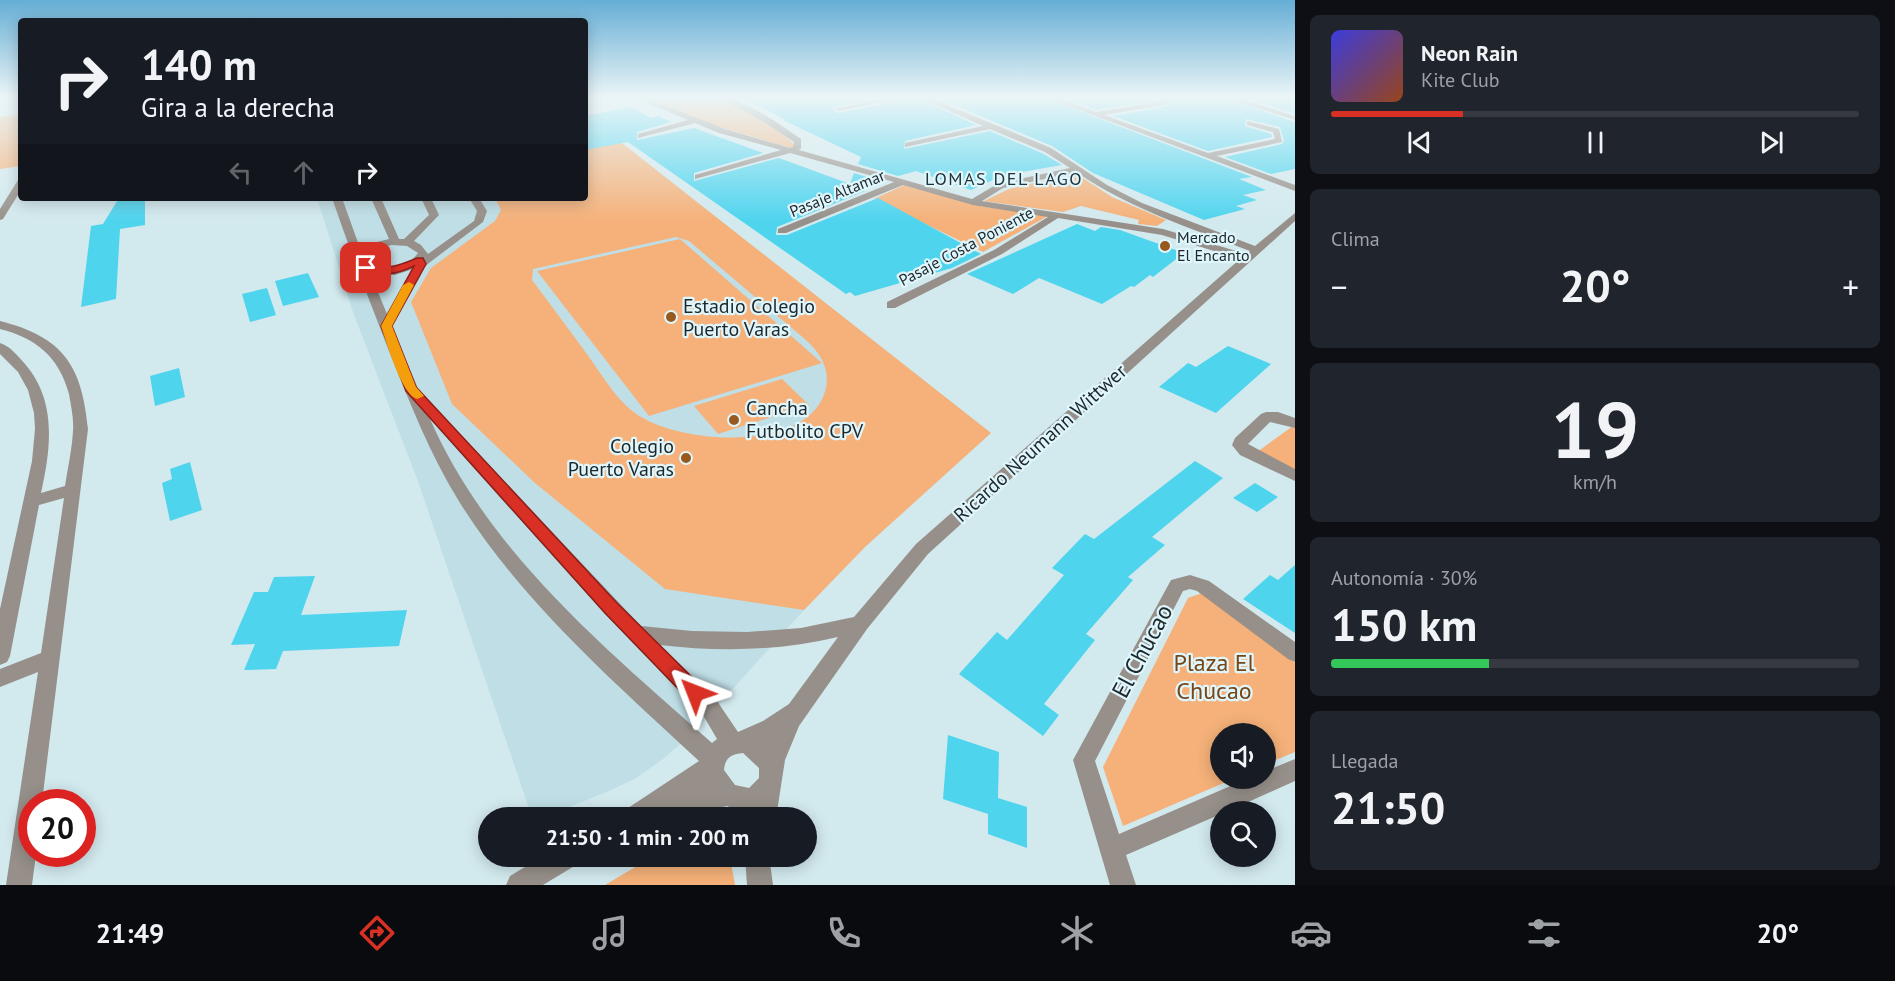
<!DOCTYPE html>
<html lang="es">
<meta charset="utf-8">
<style>
body{margin:0;font-family:"PT Sans",sans-serif;background:#20242c;color:#f1f3f6;height:100vh;display:flex;flex-direction:column;font-size:22px;white-space:nowrap}
*{box-sizing:border-box;margin:0}
p{font-size:20px;color:#9ea1a6}
.icon{flex:none;width:33px;height:33px;fill:none;stroke:currentColor;stroke-width:2;stroke-linecap:round;stroke-linejoin:round}
.map{position:relative;flex:1;overflow:hidden}
.details{display:flex;flex-direction:column;gap:15px;padding:15px;background:#0d0f14;width:600px}
.details>*{flex:none}
.banner{position:absolute;left:18px;top:18px;width:570px;height:183px;border-radius:6px;box-shadow:0 3px 15px #0003;background:#171b24;color:#f1f3f6;overflow:hidden}
.fabs{position:absolute;left:1210px;top:723px;display:grid;gap:12px}
.fabs a{display:grid;place-items:center;width:66px;height:66px;border-radius:50%;background:#171b24;box-shadow:0 3px 15px #0003;font-size:30px}
.speed{position:absolute;left:18px;top:789px;display:flex;gap:12px;font-size:30px;font-weight:700;text-align:center}
.speed>*{display:grid;place-content:center;width:78px;height:78px;border-radius:50%;background:#171b24;box-shadow:0 3px 15px #0003;line-height:1}
.speed .limit{border:9px solid #d22;background:#fff;color:#111}
.pin{position:absolute;display:grid;place-items:center;width:51px;height:51px;color:#fff;margin:-26px;border-radius:12px;box-shadow:0 3px 9px #0006}
.me{position:absolute;width:66px;margin:-33px;rotate:315deg;stroke-linejoin:round;filter:drop-shadow(0 0 4px #0008)}
.turn{display:flex;align-items:center;gap:21px;height:126px;padding:0 24px;font-size:27px}
.turn .icon{width:78px;height:78px;stroke-width:2.5}
.turn b{display:block;font-size:42px;line-height:51px}
.lanes{display:flex;align-items:center;height:57px;padding:0 24px;background:#0003;justify-content:center;gap:30px;direction:ltr}
.lanes .off{opacity:.35}
.big{font-size:45px;font-weight:700;line-height:1.1}
.details .widget{flex:1;display:flex;flex-direction:column;justify-content:center;gap:9px;min-width:0;padding:0 21px;border-radius:9px;background:#20242c}
.details .dial{align-items:center;gap:0}
.dial b{font-size:78px;line-height:1}
.song{display:flex;align-items:center;gap:18px}
.cover{width:72px;height:72px;border-radius:9px;background:linear-gradient(135deg,hsl(240 70% 55%),hsl(20 70% 35%))}
.played{height:6px;border-radius:3px;background:linear-gradient(90deg,#d93025 25%,#363941 25%)}
.keys{display:flex;justify-content:space-around;direction:ltr}
.heat{display:flex;justify-content:space-between;align-items:center;font-size:33px;direction:ltr}
.charge{height:9px;border-radius:4px;background:linear-gradient(90deg,#34c759 30%,#363941 0)}
.trip{position:absolute;left:478px;top:807px;width:339px;height:60px;border-radius:30px;background:#171b24;box-shadow:0 3px 15px #0003;font-weight:700;line-height:60px;text-align:center}
.tab-bar{display:flex;height:96px;justify-content:space-around;align-items:center;background:#090b0e;color:#9ea1a6}
.tab-bar .icon{width:42px;height:42px}
.tab-bar .current{color:#d93025}
.tab-bar b{font-size:27px;color:#f1f3f6}
main{display:flex;flex:1;min-height:0}
.map>svg:first-child{display:block}
</style>
<main>
<div class="map">
<svg width="1295" height="885" viewBox="0 0 1295 885">
<rect width="100%" height="100%" fill="#d2e9ee"/>
<path fill="#bfdee6" d="M585,114L991,433L865,547L804,610L694,732L663,759L636,778L609,791L544,817H532L419,484L353,312L317,198H585Z"/>
<g fill="#f5b179" fill-rule="evenodd">
<path d="M646,97C664,97 701,94 717,97C735,102 789,134 798,150L692,119Z"/>
<path d="M21,114V166L0,169V117Z"/>
<path d="M585,114L991,433L865,547L804,610L665,589L535,483L452,404L411,302L431,268L495,221L501,210L495,198H585ZM676,237L689,241L806,340C820,353 830,368 826,388C811,453 687,444 643,418C619,405 605,379 589,357C570,331 551,305 532,280L533,269Z"/>
<path d="M1075,173L1112,197L1166,220L1157,226L1138,224L1139,220L1081,206L1063,212L984,201L1009,189Z"/>
<path d="M904,185L980,206L1048,216L983,252L874,199Z"/>
<path d="M680,239L822,363L649,416L537,271Z"/>
<path d="M782,379L809,405L718,434L694,406Z"/>
<path d="M1293,426L1295,427V471L1257,452Z"/>
<path d="M1202,593L1295,663V752L1266,764V734H1221V778L1233,779L1123,826L1103,767L1188,598Z"/>
<path d="M652,857H730L735,885H605Z"/>
</g>
<g fill="#4fd4ee">
<path d="M742,97H877L833,108L834,111L839,113L916,97L976,125L905,141L904,149L990,131L1044,154L1062,165L1004,175L971,190L916,171L898,176L858,164L861,157L783,120H786Z"/>
<path d="M935,97H1043L1252,177L1239,179L1266,190L1243,195L1257,200L1236,206L1245,209L1204,220L1093,173L1052,146Z"/>
<path d="M1063,97H1155V100L1096,110Z"/>
<path d="M1166,97H1221L1295,122V169L1271,174L1225,157L1282,144L1284,141L1280,127L1246,119L1245,126L1271,134L1272,137L1208,151L1113,116L1164,107Z"/>
<path d="M1244,97H1295V114Z"/>
<path d="M631,107L651,118L659,116L671,122L637,132V140L694,128L763,153L694,173V181L779,158L850,184L854,173L880,181L857,187L865,191L777,227L776,235H787L878,198L981,254L952,268L855,296L850,292L846,294L628,142L585,150V116Z"/>
<path d="M119,198H145V225L120,229L116,299L81,307L91,226L103,224Z"/>
<path d="M1077,224L1095,231L1101,227L1120,230L1184,253L1153,277L1150,275L1134,287L1131,286L1102,304L1039,278L1013,294L967,274Z"/>
<path d="M308,273L319,297L283,306L275,281Z"/>
<path d="M267,288L276,315L250,322L242,294Z"/>
<path d="M1228,346L1271,364L1216,413L1159,387L1188,363L1196,367Z"/>
<path d="M179,368L185,397L155,406L150,376Z"/>
<path d="M1195,461L1223,478L1152,537L1165,545L1128,577L1133,580L1086,634L1095,640L1044,704L1059,715L1043,736L959,674L997,632L1007,640L1064,575L1052,568L1085,534L1094,539Z"/>
<path d="M190,462L202,510L170,521L162,483L172,479L170,469Z"/>
<path d="M1255,483L1278,497L1257,512L1233,498Z"/>
<path d="M1295,565V633L1243,599L1270,575L1278,580Z"/>
<path d="M315,576L301,615L407,610L399,646L283,651L276,669L244,670L255,644L231,645L254,592H268L274,577Z"/>
<path d="M948,735L999,752L998,798L1027,807V848L988,834V814L943,799Z"/>
</g>
<g fill="none" stroke-linecap="round" stroke-linejoin="round">
<g fill="#97908a" fill-rule="evenodd">
<path d="M633,97H643L725,129L790,148L793,147L794,142L764,122L718,97C743,97 780,125 801,139V148L799,150L972,199L997,184L1070,168L1045,152L990,129L905,147V143L983,126L918,97H928L1051,148L1107,185L1142,203L1255,246L1295,213V221L928,554L867,629L799,726L785,760L776,818H734L728,806L655,818H621L625,810L699,761C613,681 523,603 460,503C430,455 410,403 389,351C369,300 350,250 332,198H342L361,251L377,242L389,239L371,198H381L399,239H404L429,215L421,198H431L439,215L414,241L421,245L428,254L474,221L477,211L469,198H479L487,211L483,222L425,266L392,326L419,391L641,626L692,631L747,632L801,628L854,617L916,544L1240,259L1162,235L1058,218L1002,254L895,308H887V302L994,250L1048,217L973,205L903,185L786,233H778V229L894,182L790,153L695,179V175L781,150L719,133L695,123L638,138V134L688,120ZM1076,172C1129,208 1190,228 1250,251L1246,254L1163,229L982,201L1003,188ZM391,245L407,246L418,253C406,270 383,273 366,263L365,260L375,251ZM413,269L387,314L370,273L395,275ZM430,419L604,613L703,715L717,739L712,743C605,648 489,553 430,419ZM838,637L789,704L763,721L738,732L717,701L660,645C719,652 780,651 838,637ZM743,753L759,768V778L749,788L735,785L724,770C725,758 731,754 743,753Z"/>
<path d="M889,97H905L839,111L835,109Z"/>
<path d="M1045,97H1055L1096,112L1157,102V97H1164V105L1104,115L1208,153L1275,139L1273,132L1247,125V121L1279,129L1282,142L1217,156L1295,185V191Z"/>
<path d="M1223,97H1235L1295,116V120Z"/>
<path d="M21,179V190L3,219L0,220V209L18,180Z"/>
<path d="M0,321C63,337 82,365 88,429L42,802H32V854H36L32,885H6L38,672L0,687V669L41,653L64,498L39,505L10,656L7,662L0,665V609L32,461L35,429L34,413L28,390L18,372L0,354V343C10,346 18,356 25,364C57,401 51,448 41,493L65,486C68,467 72,449 73,431C74,419 71,406 69,394C59,357 36,338 0,329Z"/>
<path d="M1266,412H1278L1295,418V428L1270,422L1248,444L1295,469V481L1240,455L1232,445L1235,438L1261,414Z"/>
<path d="M1190,575L1209,581L1295,642V662L1288,659L1197,591L1190,589L1183,591L1095,761L1119,834L1249,778H1266V771L1295,759V781L1226,812H1221V814L1126,855L1136,885H1110L1073,760L1171,580Z"/>
<path d="M543,856H579L576,865L543,885H506L510,876Z"/>
<path d="M745,856H769L773,885H747Z"/>
</g>
</g>
<linearGradient id="sky" x2="0" y2="1"><stop stop-color="#65aed5"/><stop offset="0.44" stop-color="#ebf5f7"/><stop offset="1" stop-color="#ebf5f7" stop-opacity="0"/></linearGradient>
<rect width="1295" height="221" fill="url(#sky)"/>
<path fill="#d93025" stroke="#8d1f18" stroke-width="1.5" d="M417,258H423L426,264L392,326L416,387L617,603L702,687L704,693L702,699L695,702L688,699L605,613L406,391L381,326L414,266C398,274 376,279 361,268L366,265C385,270 399,266 417,258Z"/>
<path fill="#f59e0b" d="M409,282L414,285L392,326L416,387L424,396L417,399C401,394 387,343 381,326L403,285Z"/>
<g fill="#97591d" stroke="#dff6fc" stroke-width="2">
<circle cx="1165" cy="246" r="6"/>
<circle cx="671" cy="317" r="6"/>
<circle cx="734" cy="420" r="6"/>
<circle cx="686" cy="458" r="6"/>
</g>
<g text-anchor="middle" dominant-baseline="central" stroke-width="4.5" stroke-linejoin="round" paint-order="stroke">
<g font-size="16" fill="#1e2729" stroke="#dff6fc">
<text transform="translate(837 193) rotate(-22)">Pasaje Altamar</text>
<text transform="translate(966 246) rotate(-28)">Pasaje Costa Poniente</text>
</g>
<g font-size="16" fill="#1e2729" stroke="#dff6fc" text-anchor="start">
<text x="1177" y="237">Mercado<tspan x="1177" dy="18">El Encanto</tspan></text>
</g>
<g font-size="18" letter-spacing="1.5" fill="#223439" stroke="#dff6fc">
<text x="1004" y="178">LOMAS DEL LAGO</text>
</g>
<g font-size="20" fill="#1e2729" stroke="#dff6fc" text-anchor="start">
<text x="683" y="306">Estadio Colegio<tspan x="683" dy="23">Puerto Varas</tspan></text>
<text x="746" y="408">Cancha<tspan x="746" dy="23">Futbolito CPV</tspan></text>
<text x="674" y="446" text-anchor="end">Colegio<tspan x="674" dy="23">Puerto Varas</tspan></text>
</g>
<g font-size="20" fill="#1e2729" stroke="#dff6fc">
<text transform="translate(1040 443) rotate(-42)">Ricardo Neumann Wittwer</text>
</g>
<g font-size="24" fill="#1e2729" stroke="#dff6fc">
<text transform="translate(1142 651) rotate(-62)">El Chucao</text>
</g>
<g font-size="24" fill="#774617" stroke="#dff6fc">
<text x="1214" y="662">Plaza El<tspan x="1214" dy="28">Chucao</tspan></text>
</g>
</g>
</svg>
<div class="fabs">
<a><svg class="icon" aria-label="sound" viewBox="0 0 24 24"><path d="M4 9h4l5-4v14l-5-4H4zM17 9q2 3 0 6"/></svg></a>
<a><svg class="icon" aria-label="search" viewBox="0 0 24 24"><circle cx="10" cy="10" r="6"/><path d="M15 15l6 6"/></svg></a>
</div>
<div class="speed"><div class="limit">20</div></div>
<div class="pin" style="left:366px;top:268px;background:#d93025"><svg class="icon" aria-label="arrive" viewBox="0 0 24 24"><path d="M6 21V4h12l-3 4 3 4H6"/></svg></div>
<svg class="me" style="left:695px;top:693px" viewBox="-20 -20 40 40"><path d="M0-17L14 15 0 8-14 15z" fill="#d93025" stroke="#fff" stroke-width="4"/></svg>
<div class="trip">21:50 · 1 min · 200 m</div>
<div class="banner">
<div class="turn"><svg class="icon" aria-label="right" viewBox="0 0 24 24"><path d="M7 20v-9h11M14 6l5 5-5 5"/></svg><div><b>140 m</b>Gira a la derecha</div></div>
<div class="lanes"><svg class="icon off" aria-label="left" viewBox="0 0 24 24"><path d="M17 20v-9H6M10 6l-5 5 5 5"/></svg><svg class="icon off" aria-label="ahead" viewBox="0 0 24 24"><path d="M12 20V5M6 11l6-6 6 6"/></svg><svg class="icon" aria-label="right" viewBox="0 0 24 24"><path d="M7 20v-9h11M14 6l5 5-5 5"/></svg></div>
</div>
</div>
<section class="details">
<div class="widget">
<div class="song"><i class="cover"></i><div><b>Neon Rain</b><p>Kite Club</p></div></div>
<div class="played"></div>
<div class="keys"><svg class="icon" aria-label="previous" viewBox="0 0 24 24"><path d="M18 5L8 12l10 7zM5 5v14"/></svg><svg class="icon" aria-label="pause" viewBox="0 0 24 24"><path d="M8 5v14M16 5v14"/></svg><svg class="icon" aria-label="next" viewBox="0 0 24 24"><path d="M6 5l10 7-10 7zM19 5v14"/></svg></div>
</div>
<div class="widget"><p>Clima</p>
<div class="heat"><a>−</a><b class="big">20°</b><a>+</a></div>
</div>
<div class="widget dial"><b>19</b><p>km/h</p></div>
<div class="widget"><p>Autonomía · 30%</p><b class="big">150 km</b><div class="charge"></div></div>
<div class="widget"><p>Llegada</p><b class="big">21:50</b></div>
</section>
</main>
<nav class="tab-bar">
<b>21:49</b>
<svg class="icon current" aria-label="directions" viewBox="0 0 24 24"><path d="M12 3l9 9-9 9-9-9zM9 14v-3h6M13 9l2 2-2 2"/></svg>
<svg class="icon" aria-label="music" viewBox="0 0 24 24"><path d="M9 18V5l10-2v13"/><circle cx="6" cy="18" r="3"/><circle cx="16" cy="16" r="3"/></svg>
<svg class="icon" aria-label="phone" viewBox="0 0 24 24"><path d="M5 4h4l2 5-3 2q2 4 5 5l2-3 5 2v4C11 20 4 13 5 4z"/></svg>
<svg class="icon" aria-label="climate" viewBox="0 0 24 24"><path d="M12 3v18M4 7l16 10M4 17L20 7"/></svg>
<svg class="icon" aria-label="car" viewBox="0 0 24 24"><path d="M5 17H2v-5l4-1 3-4h7l3 4 3 1v5h-3M9 17h6M6 11h13"/><circle cx="7" cy="17" r="2"/><circle cx="17" cy="17" r="2"/></svg>
<svg class="icon" aria-label="filters" viewBox="0 0 24 24"><path d="M4 7h16M4 17h16"/><circle cx="9" cy="7" r="2"/><circle cx="15" cy="17" r="2"/></svg>
<b>20°</b>
</nav>
